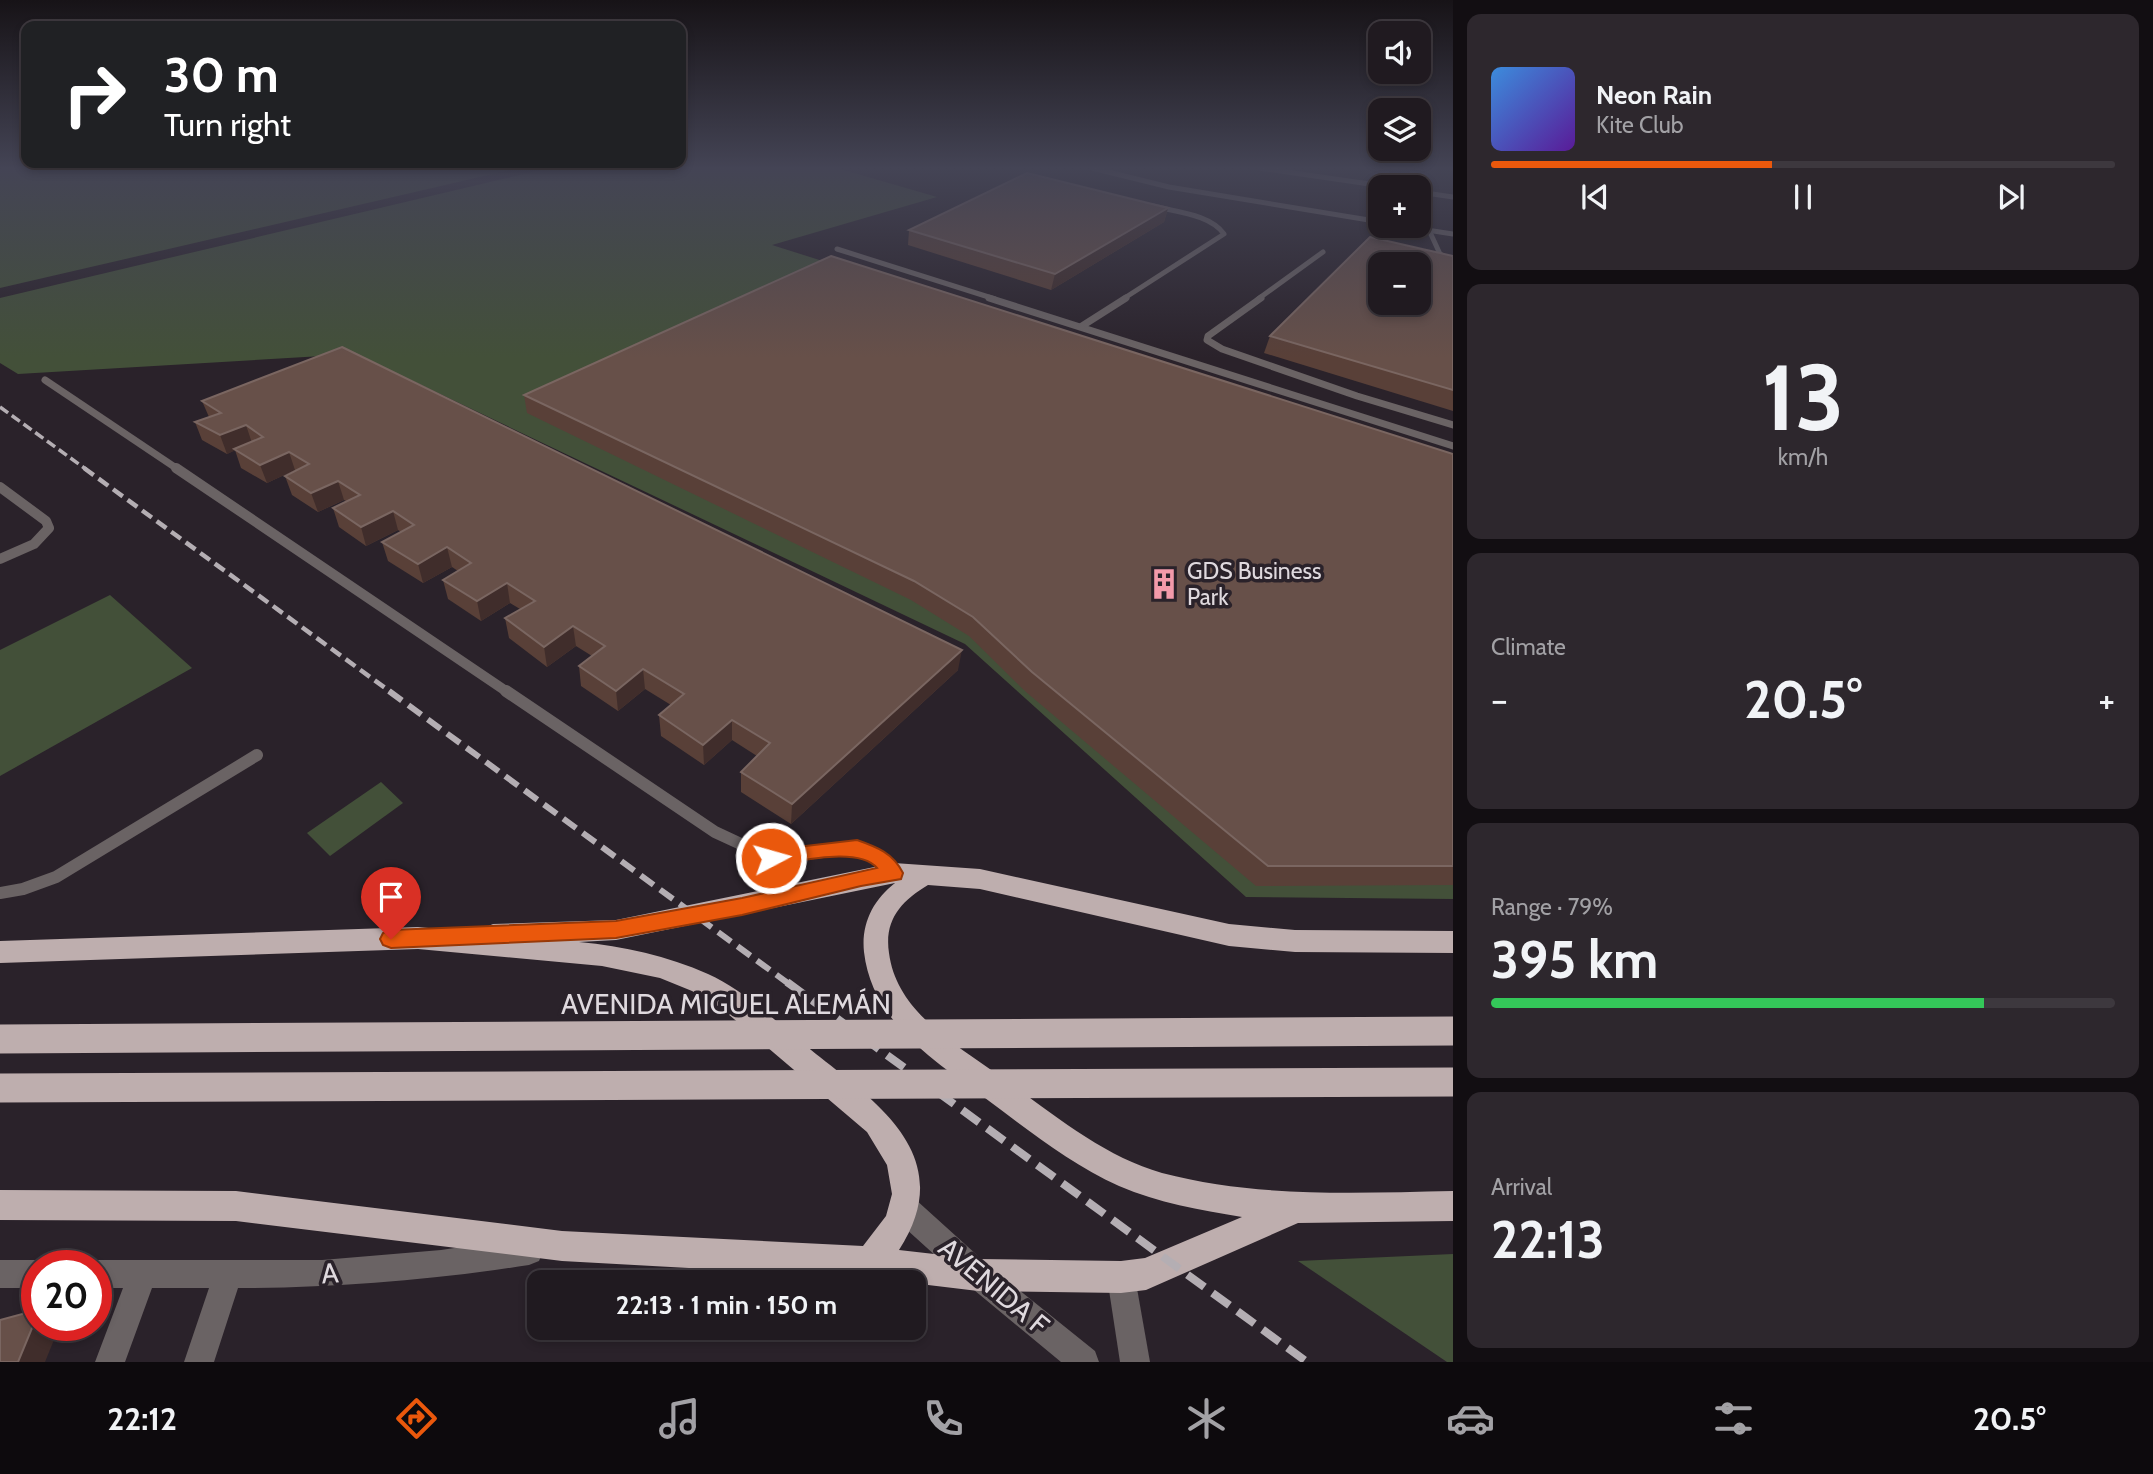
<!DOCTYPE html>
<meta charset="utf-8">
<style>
body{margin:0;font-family:Cabin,sans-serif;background:#2d272d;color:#f1f3f6;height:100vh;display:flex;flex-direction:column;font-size:26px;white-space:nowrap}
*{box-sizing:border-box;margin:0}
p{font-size:23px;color:#a2a1a5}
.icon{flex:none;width:38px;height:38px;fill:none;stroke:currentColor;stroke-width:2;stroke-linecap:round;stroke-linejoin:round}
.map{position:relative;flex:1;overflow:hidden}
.panel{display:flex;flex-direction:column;gap:14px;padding:14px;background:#120e12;width:700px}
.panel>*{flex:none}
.hud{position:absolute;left:21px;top:21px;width:665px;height:147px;border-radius:14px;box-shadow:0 4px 10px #0003,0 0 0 2px #3d383e;background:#202124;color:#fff;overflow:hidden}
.fabs{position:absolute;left:1368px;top:21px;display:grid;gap:14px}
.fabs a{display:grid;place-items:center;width:63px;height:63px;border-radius:14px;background:#201a20;box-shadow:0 4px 10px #0003,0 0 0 2px #3d383e;font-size:35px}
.speed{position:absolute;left:21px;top:1250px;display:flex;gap:14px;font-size:35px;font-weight:700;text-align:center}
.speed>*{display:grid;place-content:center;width:91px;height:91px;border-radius:50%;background:#201a20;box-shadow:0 4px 10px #0003,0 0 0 2px #3d383e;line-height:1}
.speed .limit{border:10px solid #d22;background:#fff;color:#111}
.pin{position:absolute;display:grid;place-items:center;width:60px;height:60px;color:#fff;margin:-72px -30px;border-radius:50% 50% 50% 0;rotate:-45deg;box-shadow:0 0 7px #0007}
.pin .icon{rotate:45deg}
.me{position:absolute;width:77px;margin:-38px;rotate:84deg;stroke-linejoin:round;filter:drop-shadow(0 0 5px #0008)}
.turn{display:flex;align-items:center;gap:24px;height:147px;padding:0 28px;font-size:32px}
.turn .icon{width:91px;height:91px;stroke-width:2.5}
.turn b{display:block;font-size:49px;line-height:60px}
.big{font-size:52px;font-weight:800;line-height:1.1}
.panel .card{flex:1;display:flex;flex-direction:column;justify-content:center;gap:10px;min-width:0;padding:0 24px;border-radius:14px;background:#2d272d}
.panel .dial{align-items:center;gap:0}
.dial b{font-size:91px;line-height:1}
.song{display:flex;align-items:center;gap:21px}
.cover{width:84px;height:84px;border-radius:10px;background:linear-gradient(135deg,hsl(210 70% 55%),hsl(270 70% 35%))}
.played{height:7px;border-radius:4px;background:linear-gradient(90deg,#ea580c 45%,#3d383e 45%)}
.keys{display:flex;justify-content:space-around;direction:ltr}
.heat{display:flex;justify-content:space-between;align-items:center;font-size:38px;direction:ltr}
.charge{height:10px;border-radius:5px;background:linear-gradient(90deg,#34c759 79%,#3d383e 0)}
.trip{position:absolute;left:527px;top:1270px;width:399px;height:70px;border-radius:14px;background:#201a20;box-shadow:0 4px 10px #0003,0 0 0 2px #3d383e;font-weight:800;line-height:70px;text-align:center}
.tabs{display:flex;height:112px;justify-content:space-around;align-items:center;background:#0d0a0d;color:#a2a1a5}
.tabs .icon{width:49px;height:49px}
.tabs .selected{color:#ea580c}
.tabs b{font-size:32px;color:#f1f3f6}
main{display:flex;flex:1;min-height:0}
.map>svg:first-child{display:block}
</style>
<main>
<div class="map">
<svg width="1453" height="1362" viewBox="0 0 1453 1362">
<rect width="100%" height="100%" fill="#2a222a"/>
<g fill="#435039">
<path d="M5,168H519L0,288V169Z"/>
<path d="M549,168H837L937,197L772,245L1453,460V899L1246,897L965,644L356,354L18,374L0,363V298Z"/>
<path d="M110,595L192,668L0,776V650Z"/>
<path d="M381,782L403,803L330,856L307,833Z"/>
<path d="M1453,1254V1362H1447L1298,1261Z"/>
</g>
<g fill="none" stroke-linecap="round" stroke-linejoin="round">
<g stroke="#6a6364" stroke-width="5">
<path d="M1092,168L1169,187L1381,222"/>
<path d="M1259,168L1390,187"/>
<path d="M1419,192L1453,197"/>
<path d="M1401,226L1453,234"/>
<path d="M1429,230L1440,254L1453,262"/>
<path d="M837,249L995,299"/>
<path d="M1123,299L1224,234C1210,214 1175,212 1153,206"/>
<path d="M1258,299L1323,252"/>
</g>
<g stroke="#6a6364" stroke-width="7">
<path d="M989,298L1453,446"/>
<path d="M1261,298L1208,336L1207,340L1222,349L1357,396L1453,425"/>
<path d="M1082,326L1126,298"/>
<path d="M45,380L179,470"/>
</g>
<g stroke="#6a6364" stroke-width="10">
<path d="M176,468L509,693"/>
<path d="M0,487L46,521L49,528L34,544L0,559"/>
</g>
<g stroke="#6a6364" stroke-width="12">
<path d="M506,691L715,832L771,858L857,848L878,856L894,874"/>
<path d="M0,893L23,889L56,877L257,755"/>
</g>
<g fill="#6a6364" fill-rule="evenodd">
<path d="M905,1195L915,1199L988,1265L1095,1351L1099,1362H1061L968,1285L895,1219L891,1209L895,1199Z"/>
<path d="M529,1237L539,1241L543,1251L539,1261L529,1265C432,1280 336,1288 238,1288L214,1362H184L209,1288H152L125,1362H95L123,1288H96V1265H85L96,1260H322L441,1250Z"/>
<path d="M0,1260H37L48,1265H37V1288H0Z"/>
<path d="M1121,1263L1131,1267L1135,1277L1150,1362H1120L1107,1277L1111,1267Z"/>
</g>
<path fill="#beaeae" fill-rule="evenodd" d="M894,863L980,869L1229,924L1295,930L1453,931V953L1295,952L1229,946L980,889L928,885C901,901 884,920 889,953C897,1015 962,1048 1007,1081C1055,1116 1105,1157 1162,1173C1257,1198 1356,1193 1453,1191V1221L1298,1223L1146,1290L1121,1293L978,1291L870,1278L562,1261L236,1221L0,1220V1190L236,1191L562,1231L863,1246L886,1216L892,1194L887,1165L867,1132L721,1008L692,991L660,978L602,966L418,949L0,963V941L418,927L482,933L484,928L493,924L616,920ZM895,883C873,900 861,924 864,952C872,1022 934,1060 985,1098C1028,1130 1070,1164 1119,1186C1159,1203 1199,1210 1242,1217L1145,1258L1121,1261L978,1259L899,1250C961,1154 873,1100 806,1046C775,1021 744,990 708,974C667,956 624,946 579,942L616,940Z"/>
<path stroke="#b4aeb3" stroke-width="3.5" stroke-dasharray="10 4.5" stroke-linecap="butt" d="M0,407L87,470"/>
<path stroke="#b4aeb3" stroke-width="4.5" stroke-dasharray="12 6" stroke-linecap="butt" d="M84,468L392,693"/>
<path stroke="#b4aeb3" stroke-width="6" stroke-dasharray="16 8" stroke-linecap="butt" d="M389,691L789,984"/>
<path stroke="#b4aeb3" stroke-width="8" stroke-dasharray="21 10" stroke-linecap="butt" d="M787,982L1307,1362"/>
<g stroke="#beaeae" stroke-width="29">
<path d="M0,1039L1453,1031"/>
<path d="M0,1088L1453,1082"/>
</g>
</g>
<g fill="#594038">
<path d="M1430,168H1453V171Z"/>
<path d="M1168,208L1164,222L1051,290L908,245L909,230Z"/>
<path d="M1453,256V411L1264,353L1270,336Z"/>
<path d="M524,395L1453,454V885L1256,886L1026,692L969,636L911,600L527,413Z"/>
<path d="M202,401L958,670L791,824L741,792V772L757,756L732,740L704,765L661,736L659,715L671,705L645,689L618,711L581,686L579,666L592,656L576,646L547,667L509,638L505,618L520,609L510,603L481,621L448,599L443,580L458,571L452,567L423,583L388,561L382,542L401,532L398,530L366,546L339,527L333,508L346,501L344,500L318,512L292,495L285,476L296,471L295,470L267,483L241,468L235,450L227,454L202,440L195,422L209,417Z"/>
</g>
<g fill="#402d2b">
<path d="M1168,208L1164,222L1051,290L1055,274Z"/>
<path d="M246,425L252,443L227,454L220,435Z"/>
<path d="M289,452L295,470L267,483L260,465Z"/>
<path d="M338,481L344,500L318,512L311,493Z"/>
<path d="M393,511L398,530L366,546L361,527Z"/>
<path d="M447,547L452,567L423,583L418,564Z"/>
<path d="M507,583L510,603L481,621L477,601Z"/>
<path d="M573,626L576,646L547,667L544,647Z"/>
<path d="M962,650L958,670L791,824L792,804Z"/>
<path d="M643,669L645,689L618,711L616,691Z"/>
<path d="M732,720V740L704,765L703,745Z"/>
<path d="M37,1316V1325H60L45,1362H18Z"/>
</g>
<g fill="#675049" stroke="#7a6661" stroke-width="2" fill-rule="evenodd">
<path d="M1027,173L1168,208L1055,274L909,230Z"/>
<path d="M1370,237L1453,256V390L1270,336ZM1381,264H1419V303H1381Z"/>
<path d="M831,256L1453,454V866H1268L1032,672L973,617L914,581L524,395Z"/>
<path d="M342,347L962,650L792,804L741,772L770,743L732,720L703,745L659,715L684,694L643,669L616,691L579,666L605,646L573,626L544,647L505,618L535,601L507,583L477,601L443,580L471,563L447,547L418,564L382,542L414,525L393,511L361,527L333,508L360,495L338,481L311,493L285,476L309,464L289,452L260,465L234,449L263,437L246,425L220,435L195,422L221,413L202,401Z"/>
<path d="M37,1310V1316L18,1362H0V1320Z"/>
</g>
<linearGradient id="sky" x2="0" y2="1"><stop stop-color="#171317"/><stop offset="0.47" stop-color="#445"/><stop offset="1" stop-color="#445" stop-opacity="0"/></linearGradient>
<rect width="1453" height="358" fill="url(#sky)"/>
<path fill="#ea580c" stroke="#983908" stroke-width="2" d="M857,840C877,847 893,853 903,873L901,879L861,886L742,915L616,938L391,948L383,945L380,939L383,933L391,930L616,921L742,898L877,868C858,846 798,862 771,865L764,863L762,858L764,852L771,850Z"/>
<defs>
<symbol id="building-bare" viewBox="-9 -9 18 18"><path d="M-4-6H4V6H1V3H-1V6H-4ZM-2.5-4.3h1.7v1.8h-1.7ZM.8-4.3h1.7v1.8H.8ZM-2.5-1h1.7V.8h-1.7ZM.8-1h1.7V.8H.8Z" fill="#f39aaa" stroke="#2a222a" stroke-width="2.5" paint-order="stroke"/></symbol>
</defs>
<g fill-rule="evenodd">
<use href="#building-bare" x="1142" y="562" width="44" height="44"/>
</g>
<g text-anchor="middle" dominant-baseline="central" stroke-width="7" stroke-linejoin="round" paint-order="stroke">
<g font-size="23" fill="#dfd9de" stroke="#2a222a" text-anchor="start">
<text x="1187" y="571">GDS Business<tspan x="1187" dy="26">Park</tspan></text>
</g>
<g font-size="28" fill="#dfd9de" stroke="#2a222a">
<text x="726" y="1004">AVENIDA MIGUEL ALEMÁN</text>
<text transform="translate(330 1273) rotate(-4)">A</text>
<text transform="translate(994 1286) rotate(40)">AVENIDA F</text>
</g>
</g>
</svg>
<div class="fabs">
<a><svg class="icon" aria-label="sound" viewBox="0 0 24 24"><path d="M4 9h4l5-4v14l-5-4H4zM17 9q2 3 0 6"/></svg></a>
<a><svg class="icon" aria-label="layers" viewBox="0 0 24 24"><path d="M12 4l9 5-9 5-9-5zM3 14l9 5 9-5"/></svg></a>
<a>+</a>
<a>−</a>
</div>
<div class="speed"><div class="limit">20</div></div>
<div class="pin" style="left:391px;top:939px;background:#d93025"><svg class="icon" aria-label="arrive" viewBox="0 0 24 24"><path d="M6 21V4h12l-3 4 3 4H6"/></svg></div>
<svg class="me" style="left:771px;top:858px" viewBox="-20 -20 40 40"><circle r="17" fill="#ea580c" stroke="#fff" stroke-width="3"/><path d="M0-11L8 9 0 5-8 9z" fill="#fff"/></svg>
<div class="trip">22:13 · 1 min · 150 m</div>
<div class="hud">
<div class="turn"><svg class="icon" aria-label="right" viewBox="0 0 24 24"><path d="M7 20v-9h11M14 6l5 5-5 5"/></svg><div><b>30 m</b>Turn right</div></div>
</div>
</div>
<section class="panel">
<div class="card">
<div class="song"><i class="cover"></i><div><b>Neon Rain</b><p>Kite Club</p></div></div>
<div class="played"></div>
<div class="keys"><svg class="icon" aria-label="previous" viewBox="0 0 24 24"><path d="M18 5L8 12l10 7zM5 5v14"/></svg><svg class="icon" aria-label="pause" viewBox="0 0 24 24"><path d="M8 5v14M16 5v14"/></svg><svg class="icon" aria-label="next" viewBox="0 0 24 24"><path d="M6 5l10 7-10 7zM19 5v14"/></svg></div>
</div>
<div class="card dial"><b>13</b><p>km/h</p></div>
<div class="card"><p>Climate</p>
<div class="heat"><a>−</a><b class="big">20.5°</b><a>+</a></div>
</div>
<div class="card"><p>Range · 79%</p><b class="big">395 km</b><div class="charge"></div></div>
<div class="card"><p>Arrival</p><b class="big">22:13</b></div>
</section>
</main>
<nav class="tabs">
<b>22:12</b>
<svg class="icon selected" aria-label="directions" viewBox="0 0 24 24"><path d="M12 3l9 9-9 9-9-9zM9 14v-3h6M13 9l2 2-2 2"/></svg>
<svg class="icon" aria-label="music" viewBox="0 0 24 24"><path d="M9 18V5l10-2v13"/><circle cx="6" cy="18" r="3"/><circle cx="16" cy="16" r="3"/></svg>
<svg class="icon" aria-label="phone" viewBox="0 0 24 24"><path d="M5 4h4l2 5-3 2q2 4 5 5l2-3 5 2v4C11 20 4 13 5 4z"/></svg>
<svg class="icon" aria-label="climate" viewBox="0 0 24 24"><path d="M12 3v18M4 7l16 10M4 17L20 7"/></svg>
<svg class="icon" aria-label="car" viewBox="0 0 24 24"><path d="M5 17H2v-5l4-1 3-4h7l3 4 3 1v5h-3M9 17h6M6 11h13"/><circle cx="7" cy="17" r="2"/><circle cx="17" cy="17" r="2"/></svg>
<svg class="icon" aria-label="filters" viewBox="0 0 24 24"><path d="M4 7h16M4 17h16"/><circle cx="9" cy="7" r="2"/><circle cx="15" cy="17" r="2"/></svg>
<b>20.5°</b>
</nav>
